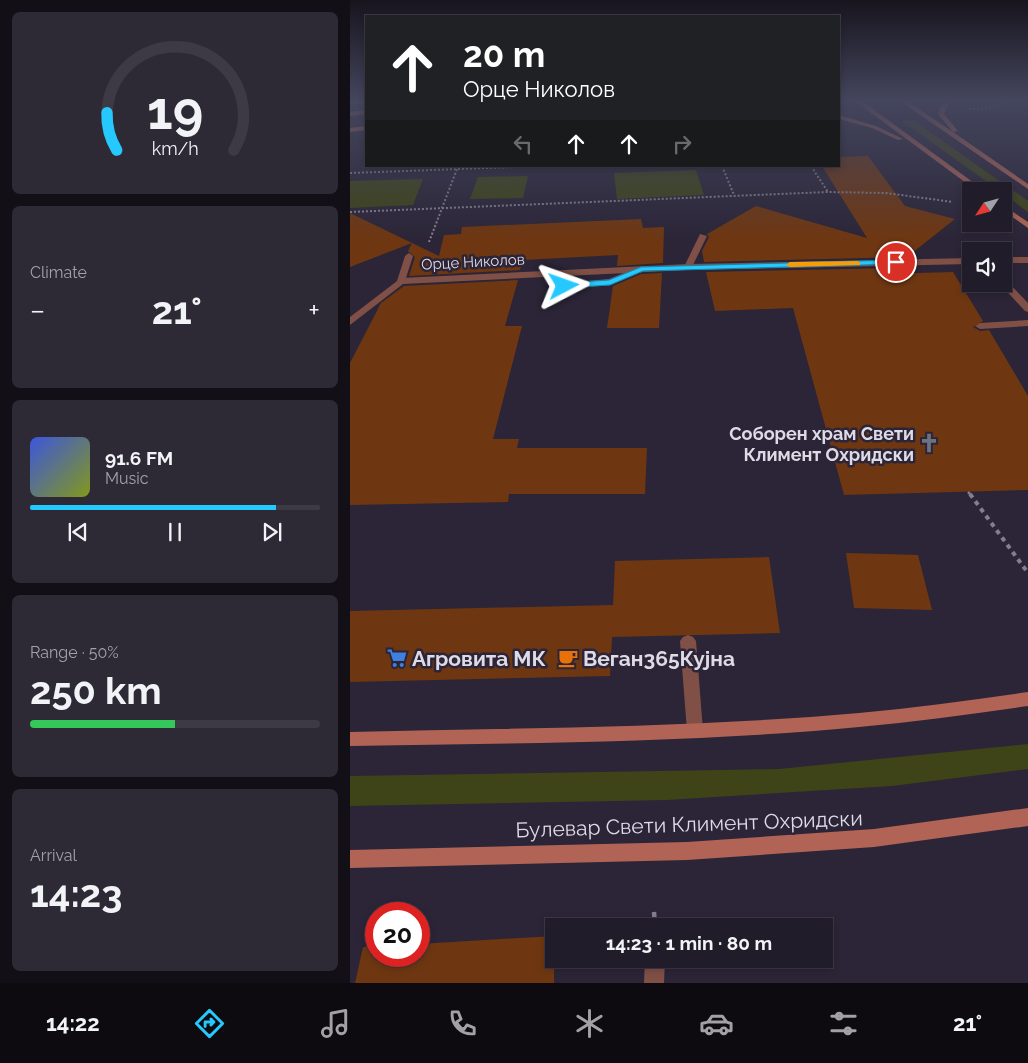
<!DOCTYPE html>
<meta charset="utf-8">
<style>
body{margin:0;font-family:Raleway,sans-serif;background:#2d2935;color:#f1f3f6;height:100vh;display:flex;flex-direction:column;font-size:19px;white-space:nowrap}
*{box-sizing:border-box;margin:0}
p{font-size:16px;color:#a2a1a8}
.icon{flex:none;width:28px;height:28px;fill:none;stroke:currentColor;stroke-width:2;stroke-linecap:round;stroke-linejoin:round}
.map{position:relative;flex:1;overflow:hidden}
.side{display:flex;flex-direction:column;gap:12px;padding:12px;background:#120f17;width:350px}
.side>*{flex:none}
.top-card{position:absolute;left:15px;top:15px;width:475px;height:152px;border-radius:0px;box-shadow:0 2px 8px #0003,0 0 0 1px #3d3a46;background:#202124;color:#fff;overflow:hidden}
.needle{width:32px;rotate:234deg}
.controls{position:absolute;left:612px;top:182px;display:grid;gap:10px}
.controls a{display:grid;place-items:center;width:50px;height:50px;border-radius:0px;background:#201c29;box-shadow:0 2px 8px #0003,0 0 0 1px #3d3a46;font-size:25px}
.speed{position:absolute;left:15px;top:902px;display:flex;gap:10px;font-size:25px;font-weight:700;text-align:center}
.speed>*{display:grid;place-content:center;width:65px;height:65px;border-radius:50%;background:#201c29;box-shadow:0 2px 8px #0003,0 0 0 1px #3d3a46;line-height:1}
.speed .limit{border:8px solid #d22;background:#fff;color:#111}
.pin{position:absolute;display:grid;place-items:center;width:42px;height:42px;color:#fff;margin:-21px;border:2px solid #fff;border-radius:50%;box-shadow:0 1px 5px #0007}
.me{position:absolute;width:55px;margin:-28px;rotate:86deg;stroke-linejoin:round;filter:drop-shadow(0 0 4px #0008)}
.turn{display:flex;align-items:center;gap:18px;height:105px;padding:0 15px;font-size:22px}
.turn .icon{width:65px;height:65px;stroke-width:2.5}
.turn b{display:block;font-size:35px;line-height:42px}
.lanes{display:flex;align-items:center;height:48px;padding:0 15px;background:#0003;justify-content:center;gap:25px;direction:ltr}
.lanes .off{opacity:.35}
.big{font-size:38px;font-weight:700;line-height:1.1}
.side .card{flex:1;display:flex;flex-direction:column;justify-content:center;gap:8px;min-width:0;padding:0 18px;border-radius:8px;background:#2d2935}
.side .dial{align-items:center;gap:0}
.dial svg{height:130px;overflow:visible;fill:none;stroke:#3d3a46;stroke-width:7;stroke-linecap:round;text-anchor:middle}
.dial text{fill:#f1f3f6;stroke:none}
.song{display:flex;align-items:center;gap:15px}
.cover{width:60px;height:60px;border-radius:8px;background:linear-gradient(135deg,hsl(230 70% 55%),hsl(70 70% 35%))}
.played{height:5px;border-radius:2px;background:linear-gradient(90deg,#26c9fe 85%,#3d3a46 85%)}
.keys{display:flex;justify-content:space-around;direction:ltr}
.heat{display:flex;justify-content:space-between;align-items:center;font-size:28px;direction:ltr}
.charge{height:8px;border-radius:4px;background:linear-gradient(90deg,#34c759 50%,#3d3a46 0)}
.trip{position:absolute;left:195px;top:918px;width:288px;height:50px;border-radius:0px;background:#201c29;box-shadow:0 2px 8px #0003,0 0 0 1px #3d3a46;font-weight:700;line-height:50px;text-align:center}
.tab-bar{display:flex;height:80px;justify-content:space-around;align-items:center;background:#0d0b10;color:#a2a1a8}
.tab-bar .icon{width:35px;height:35px}
.tab-bar .on{color:#26c9fe}
.tab-bar b{font-size:22px;color:#f1f3f6}
main{display:flex;flex:1;min-height:0}
.map>svg:first-child{display:block}
</style>
<main>
<section class="side">
<div class="card dial"><svg viewBox="0 0 100 80">
<path d="M14 69A42 42 0 1 1 86 69"/>
<path d="M14 69A42 42 0 0 1 8 46" stroke="#26c9fe"/>
<text x="50" y="56" font-size="32" font-weight="700">19</text>
<text x="50" y="72" font-size="11">km/h</text>
</svg></div>
<div class="card"><p>Climate</p>
<div class="heat"><a>−</a><b class="big">21°</b><a>+</a></div>
</div>
<div class="card">
<div class="song"><i class="cover"></i><div><b>91.6 FM</b><p>Music</p></div></div>
<div class="played"></div>
<div class="keys"><svg class="icon" aria-label="previous" viewBox="0 0 24 24"><path d="M18 5L8 12l10 7zM5 5v14"/></svg><svg class="icon" aria-label="pause" viewBox="0 0 24 24"><path d="M8 5v14M16 5v14"/></svg><svg class="icon" aria-label="next" viewBox="0 0 24 24"><path d="M6 5l10 7-10 7zM19 5v14"/></svg></div>
</div>
<div class="card"><p>Range · 50%</p><b class="big">250 km</b><div class="charge"></div></div>
<div class="card"><p>Arrival</p><b class="big">14:23</b></div>
</section>
<div class="map">
<svg width="678" height="983" viewBox="0 0 678 983">
<rect width="100%" height="100%" fill="#2b2537"/>
<g fill="#3e4417">
<path d="M563,120L678,201V212L654,194V191H650L552,121Z"/>
<path d="M346,170L354,195L267,199L264,173Z"/>
<path d="M178,176L173,198L120,199L128,177Z"/>
<path d="M73,179L63,205L0,208V181Z"/>
<path d="M678,744V769L542,786L317,800L0,806V776L429,769Z"/>
</g>
<g fill="#6e3712">
<path d="M518,156L555,206L605,219L557,257L354,262L352,251L359,237L357,234L406,206L517,238L472,166H489V157Z"/>
<path d="M0,213L62,243L0,267Z"/>
<path d="M291,219L293,228L314,227L313,263L267,266L268,255L173,260L170,270L59,276L65,257L58,251L62,243L89,256L94,235L111,234L112,227Z"/>
<path d="M544,268L535,274L603,272L633,321L623,327L630,331L639,330L678,396V490L494,495L443,308L365,311L356,272Z"/>
<path d="M312,273L309,328H257L263,286L291,274Z"/>
<path d="M168,280L155,326H172L143,439H169L167,448H297L295,494H159L158,502L0,505V363L31,303L54,286Z"/>
<path d="M496,553L568,555L582,610L504,608Z"/>
<path d="M419,557L430,633L262,637L260,676L0,682V611L263,605L265,561Z"/>
<path d="M204,936V983H5L13,947L26,946V956H69V944Z"/>
</g>
<g fill="none" stroke-linecap="round" stroke-linejoin="round">
<g stroke="#847f8e" stroke-width="2" stroke-dasharray="2 2" stroke-linecap="butt">
<path d="M619,109H632L665,101"/>
<path d="M372,166L384,195"/>
<path d="M461,166L478,192"/>
<path d="M0,173L192,166"/>
<path d="M0,212L478,192L536,193L603,202"/>
<path d="M79,242L107,169"/>
</g>
<path stroke="#847f8e" stroke-width="2.5" stroke-dasharray="3 3" stroke-linecap="butt" d="M618,492L621,495"/>
<path stroke="#847f8e" stroke-width="4" stroke-dasharray="4.5 4.5" stroke-linecap="butt" d="M620,494L678,573"/>
<path stroke="#847f8e" stroke-width="4.5" stroke-dasharray="5.5 5.5" stroke-linecap="butt" d="M304,912L305,926"/>
<g fill="#805046" fill-rule="evenodd">
<path d="M350,234L357,236L342,267L335,269L334,267Z"/>
<path d="M59,253L63,256L55,281L48,283L47,281L55,256Z"/>
<path d="M291,266L294,267V271L261,285L214,289L209,286L214,283L259,279Z"/>
<path d="M654,280L657,281L678,303V312L675,311L651,285L654,284Z"/>
<path d="M678,320V326L630,329L625,326L630,323Z"/>
<path d="M338,635L343,637L346,641L353,731L351,736L345,738L339,736L337,731L330,641L333,637Z"/>
</g>
<g fill="#805046" fill-rule="evenodd">
<rect x="654" y="257" width="24" height="6"/>
<path d="M621,258V264L338,270L53,284L0,325V317L51,278L338,264Z"/>
<path d="M295,959H315L314,983H294Z"/>
</g>
<g fill="#b16455" fill-rule="evenodd">
<rect x="0" y="101" width="16" height="3"/>
<path d="M489,101H504L489,104Z"/>
<path d="M505,101H512L635,191H627Z"/>
<path d="M550,101H557L603,132L588,114L594,101H600L594,114L608,131L603,132L678,184V189Z"/>
<path d="M16,110V114L0,116V112Z"/>
<path d="M489,115L526,126L553,139L548,140L522,128L489,119Z"/>
<path d="M16,126V130L0,132V128Z"/>
<path d="M654,206L678,222V228L654,211Z"/>
<path d="M678,692V706C622,714 566,722 509,727C340,743 170,743 0,746V732C170,728 340,728 509,713C566,708 622,700 678,692Z"/>
<path d="M678,808V826L524,847L337,860L0,868V850L337,842L524,829Z"/>
</g>
</g>
<linearGradient id="sky" x2="0" y2="1"><stop stop-color="#18141e"/><stop offset="0.42" stop-color="#44465e"/><stop offset="1" stop-color="#44465e" stop-opacity="0"/></linearGradient>
<rect width="678" height="239" fill="url(#sky)"/>
<path fill="#26c9fe" stroke="#1983a5" d="M546,260L549,261V264L293,271L260,285L214,288L210,286L214,283L259,280L291,267Z"/>
<path fill="#f59e0b" d="M507,261L510,262V265L440,267L436,265L440,262Z"/>
<defs>
<symbol id="church-bare" viewBox="-9 -9 18 18"><path d="M-1.2-6h2.4v3.5h3.3v2.4h-3.3V6h-2.4V-.1h-3.3v-2.4h3.3Z" fill="#6b7280" stroke="#2b2537" stroke-width="2.5" paint-order="stroke"/></symbol>
<symbol id="supermarket-bare" viewBox="-9 -9 18 18"><path d="M-6-5.5h2.5l.6 2H6L4.5 2H-2.5L-4.4-4H-6ZM-1.5 3.2a1.3 1.3 0 1 0 .1 0ZM3 3.2a1.3 1.3 0 1 0 .1 0Z" fill="#3f7fe0" stroke="#2b2537" stroke-width="2.5" paint-order="stroke"/></symbol>
<symbol id="cafe-bare" viewBox="-9 -9 18 18"><path d="M-5.5-4.5H6V0H3Q3 3.5 0 3.5H-2.5Q-5.5 3.5-5.5 0ZM3-3.2v2h1.7v-2ZM-6 4.5H4V6H-6Z" fill="#e8710a" stroke="#2b2537" stroke-width="2.5" paint-order="stroke"/></symbol>
</defs>
<g fill-rule="evenodd">
<use href="#church-bare" x="565" y="429" width="28" height="28"/>
<use href="#supermarket-bare" x="33" y="644" width="28" height="28"/>
<use href="#cafe-bare" x="204" y="644" width="28" height="28"/>
</g>
<g text-anchor="middle" dominant-baseline="central" stroke-width="5" stroke-linejoin="round" paint-order="stroke">
<g font-size="15" fill="#dedae6" stroke="#2b2537">
<text transform="translate(123 262) rotate(-3)">Орце Николов</text>
</g>
<g font-size="18" font-weight="bold" fill="#dedae6" stroke="#2b2537" text-anchor="end">
<text x="564" y="433">Соборен храм Свети<tspan x="564" dy="21">Климент Охридски</tspan></text>
</g>
<g font-size="21" font-weight="bold" fill="#dedae6" stroke="#2b2537" text-anchor="start">
<text x="62" y="658">Агровита МК</text>
<text x="233" y="658">Веган365Кујна</text>
</g>
<g font-size="21" fill="#dedae6" stroke="#2b2537">
<text transform="translate(339 824) rotate(-2)">Булевар Свети Климент Охридски</text>
</g>
</g>
</svg>
<div class="controls">
<a><svg class="needle" viewBox="-14 -14 28 28"><path d="M0-13l5 13h-10z" fill="#e53935"/><path d="M0 13l5-13h-10z" fill="#a2a1a8"/></svg></a>
<a><svg class="icon" aria-label="sound" viewBox="0 0 24 24"><path d="M4 9h4l5-4v14l-5-4H4zM17 9q2 3 0 6"/></svg></a>
</div>
<div class="speed"><div class="limit">20</div></div>
<div class="pin" style="left:546px;top:262px;background:#d93025"><svg class="icon" aria-label="arrive" viewBox="0 0 24 24"><path d="M6 21V4h12l-3 4 3 4H6"/></svg></div>
<svg class="me" style="left:214px;top:286px" viewBox="-20 -20 40 40"><path d="M0-17L14 15 0 8-14 15z" fill="#26c9fe" stroke="#fff" stroke-width="4"/></svg>
<div class="trip">14:23 · 1 min · 80 m</div>
<div class="top-card">
<div class="turn"><svg class="icon" aria-label="ahead" viewBox="0 0 24 24"><path d="M12 20V5M6 11l6-6 6 6"/></svg><div><b>20 m</b>Орце Николов</div></div>
<div class="lanes"><svg class="icon off" aria-label="left" viewBox="0 0 24 24"><path d="M17 20v-9H6M10 6l-5 5 5 5"/></svg><svg class="icon" aria-label="ahead" viewBox="0 0 24 24"><path d="M12 20V5M6 11l6-6 6 6"/></svg><svg class="icon" aria-label="ahead" viewBox="0 0 24 24"><path d="M12 20V5M6 11l6-6 6 6"/></svg><svg class="icon off" aria-label="right" viewBox="0 0 24 24"><path d="M7 20v-9h11M14 6l5 5-5 5"/></svg></div>
</div>
</div>
</main>
<nav class="tab-bar">
<b>14:22</b>
<svg class="icon on" aria-label="directions" viewBox="0 0 24 24"><path d="M12 3l9 9-9 9-9-9zM9 14v-3h6M13 9l2 2-2 2"/></svg>
<svg class="icon" aria-label="music" viewBox="0 0 24 24"><path d="M9 18V5l10-2v13"/><circle cx="6" cy="18" r="3"/><circle cx="16" cy="16" r="3"/></svg>
<svg class="icon" aria-label="phone" viewBox="0 0 24 24"><path d="M5 4h4l2 5-3 2q2 4 5 5l2-3 5 2v4C11 20 4 13 5 4z"/></svg>
<svg class="icon" aria-label="climate" viewBox="0 0 24 24"><path d="M12 3v18M4 7l16 10M4 17L20 7"/></svg>
<svg class="icon" aria-label="car" viewBox="0 0 24 24"><path d="M5 17H2v-5l4-1 3-4h7l3 4 3 1v5h-3M9 17h6M6 11h13"/><circle cx="7" cy="17" r="2"/><circle cx="17" cy="17" r="2"/></svg>
<svg class="icon" aria-label="filters" viewBox="0 0 24 24"><path d="M4 7h16M4 17h16"/><circle cx="9" cy="7" r="2"/><circle cx="15" cy="17" r="2"/></svg>
<b>21°</b>
</nav>
